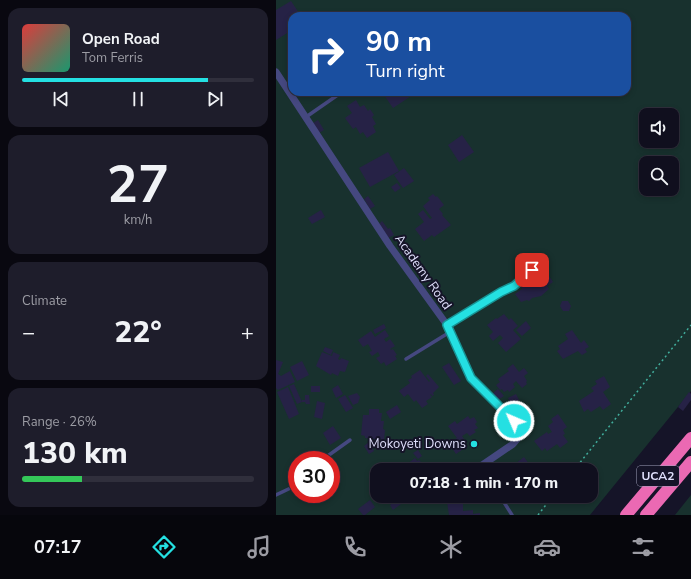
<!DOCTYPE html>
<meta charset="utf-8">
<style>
body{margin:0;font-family:"Nunito Sans",sans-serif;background:#1e1d2b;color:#f1f3f6;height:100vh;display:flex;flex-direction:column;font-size:15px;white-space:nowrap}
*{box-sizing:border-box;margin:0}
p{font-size:13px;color:#9c9ca4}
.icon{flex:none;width:22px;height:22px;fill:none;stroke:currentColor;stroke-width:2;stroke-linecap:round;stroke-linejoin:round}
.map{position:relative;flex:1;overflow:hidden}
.side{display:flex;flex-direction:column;gap:8px;padding:8px;background:#090810;width:276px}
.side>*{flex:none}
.guide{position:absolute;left:12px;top:12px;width:343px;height:84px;border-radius:12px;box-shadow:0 2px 6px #0003,0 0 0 1px #302f3c;background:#1a4fa0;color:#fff;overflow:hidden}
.fabs{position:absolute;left:363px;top:108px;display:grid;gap:8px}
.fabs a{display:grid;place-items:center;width:40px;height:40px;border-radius:8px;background:#100f1e;box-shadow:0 2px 6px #0003,0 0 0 1px #302f3c;font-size:20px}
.speed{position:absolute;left:12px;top:451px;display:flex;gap:8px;font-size:20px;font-weight:700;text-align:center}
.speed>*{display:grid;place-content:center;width:52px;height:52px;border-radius:50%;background:#100f1e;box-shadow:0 2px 6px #0003,0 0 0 1px #302f3c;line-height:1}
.speed .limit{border:6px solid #d22;background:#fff;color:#111}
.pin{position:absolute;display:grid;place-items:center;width:34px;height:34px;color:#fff;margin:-17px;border-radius:8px;box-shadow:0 2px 6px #0006}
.me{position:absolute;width:44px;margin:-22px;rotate:315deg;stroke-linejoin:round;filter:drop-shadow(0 0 3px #0008)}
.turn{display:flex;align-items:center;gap:14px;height:84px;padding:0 12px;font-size:18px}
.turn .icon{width:52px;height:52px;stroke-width:2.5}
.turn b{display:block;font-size:28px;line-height:34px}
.big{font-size:30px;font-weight:800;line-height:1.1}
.side .widget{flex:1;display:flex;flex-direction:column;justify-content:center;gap:6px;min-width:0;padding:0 14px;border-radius:12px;background:#1e1d2b}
.side .dial{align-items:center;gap:0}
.dial b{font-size:52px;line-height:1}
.song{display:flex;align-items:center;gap:12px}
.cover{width:48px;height:48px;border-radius:6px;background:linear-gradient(135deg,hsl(0 70% 55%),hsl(160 70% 35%))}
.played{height:4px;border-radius:2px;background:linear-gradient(90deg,#24e0e2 80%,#302f3c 80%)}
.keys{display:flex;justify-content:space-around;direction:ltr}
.heat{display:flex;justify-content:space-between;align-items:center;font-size:22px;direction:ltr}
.charge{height:6px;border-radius:3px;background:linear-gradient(90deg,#34c759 26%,#302f3c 0)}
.trip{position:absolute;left:94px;top:463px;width:228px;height:40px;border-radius:12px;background:#100f1e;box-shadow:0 2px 6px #0003,0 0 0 1px #302f3c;font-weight:800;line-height:40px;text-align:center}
.tabs{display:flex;height:64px;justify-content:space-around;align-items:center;background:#06060c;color:#9c9ca4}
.tabs .icon{width:28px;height:28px}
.tabs .active{color:#24e0e2}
.tabs b{font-size:18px;color:#f1f3f6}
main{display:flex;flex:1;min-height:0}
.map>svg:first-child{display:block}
</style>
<main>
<section class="side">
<div class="widget">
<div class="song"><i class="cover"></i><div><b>Open Road</b><p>Tom Ferris</p></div></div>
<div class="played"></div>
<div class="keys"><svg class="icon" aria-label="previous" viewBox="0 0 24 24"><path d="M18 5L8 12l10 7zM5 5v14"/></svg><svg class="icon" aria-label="pause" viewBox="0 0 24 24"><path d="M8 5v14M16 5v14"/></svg><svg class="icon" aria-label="next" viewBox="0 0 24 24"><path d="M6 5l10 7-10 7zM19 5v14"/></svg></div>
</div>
<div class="widget dial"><b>27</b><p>km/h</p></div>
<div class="widget"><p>Climate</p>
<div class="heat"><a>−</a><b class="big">22°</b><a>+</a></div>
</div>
<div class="widget"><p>Range · 26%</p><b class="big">130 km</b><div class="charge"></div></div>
</section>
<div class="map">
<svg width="415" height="515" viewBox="0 0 415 515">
<rect width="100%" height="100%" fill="#151428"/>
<g fill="#18312e" fill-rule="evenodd">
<path d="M0,0H415V391L314,515H0ZM16,16H351V92H16ZM370,115H396V141H370ZM370,163H396V189H370ZM21,460H55V494H21ZM101,470H315V496H101Z"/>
<path d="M415,495V515H399Z"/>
</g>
<g fill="#262246">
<path d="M15,1L25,16H16V30L0,40V10Z"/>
<path d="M106,92H141L117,108Z"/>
<path d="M80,100L84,107L88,105L92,111L94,109L98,115L96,117L100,124L97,126L100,132L91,138L87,132L84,134L80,127L77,129L69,118L76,113L71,106Z"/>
<path d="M42,120L48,130L43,133L37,123Z"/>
<path d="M186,135L198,152L183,162L172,145Z"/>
<path d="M112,152L123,171L94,187L83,168Z"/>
<path d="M128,168L138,181L127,188L118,175Z"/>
<path d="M121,183L125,188L119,192L115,187Z"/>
<path d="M157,194L160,197L161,196L168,205L163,209L167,214L166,215L175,225L158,237L156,235L148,241L139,229L148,222L142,214L147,210L154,219L156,218L147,206L154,200L152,198Z"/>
<path d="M92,196L99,206L94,209L88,199Z"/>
<path d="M45,210L49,217L36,224L32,218Z"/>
<path d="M106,221L112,229L114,228L118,235L112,238L103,224Z"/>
<path d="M265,256L269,262L260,268L256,262Z"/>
<path d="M266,270L270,275L268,276L270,279L273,276L277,282L271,286L273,289L265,296L256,298L253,301L251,300L245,302L239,294L246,289L244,285L249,282L253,287L258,282L254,278Z"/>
<path d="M286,301H292L295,306L293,311H287L284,306Z"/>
<path d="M228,314L233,320L235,318L242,326L237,330L245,339L230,352L222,343L227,338L224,335L217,341L213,336L217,332L211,325L220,318L221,319Z"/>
<path d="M250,321L255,328L246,336L240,330Z"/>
<path d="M108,324L110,328L99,334L97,330Z"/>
<path d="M109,330L113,336L108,339L110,342L114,339L119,346L114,349L115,350L117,349L121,355L119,356L121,359L110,366L108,362L105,364L100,358L104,356L102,352L96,356L93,352L96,351L92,344L87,347L82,340L95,331L99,337Z"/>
<path d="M296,330L305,343L308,340L313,347L309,349L311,352L306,355L302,351L287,359L281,351L284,349L282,346L292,339L289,334Z"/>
<path d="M49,347L57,350L55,355L47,351Z"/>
<path d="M46,352L56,356L57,352L64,355L62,359L64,360L65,358L73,361L69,372L64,371L62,376L56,373L55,375L40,366Z"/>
<path d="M0,360L7,362L2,374L5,376L14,371L19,382L2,390L0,388Z"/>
<path d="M26,361L33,375L21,381L14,367Z"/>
<path d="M173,363L185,381L178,385L166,367Z"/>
<path d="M237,364L243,372L248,368L252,373L248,376L251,381L250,382L251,384L246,388L240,381L237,384L239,387L233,392L232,390L228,392L226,389L224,390L220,385L224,382L222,379L233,371L231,369Z"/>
<path d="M144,370L153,382L154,381L150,376L152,374L163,387L157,393L158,395L156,396L155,394L154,395L156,397L150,401L152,404L146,408L140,400L138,402L132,394L128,397L123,391L134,383L132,380L136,378L135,376Z"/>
<path d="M328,376L334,387L327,392L335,404L327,410L324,406L315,412L312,409L308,412L303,401L318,391L315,388L321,384L319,381Z"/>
<path d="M18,384L26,402L21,404L13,386Z"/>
<path d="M62,385L67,394L60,398L56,389Z"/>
<rect x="35" y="386" width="9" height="6"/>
<path d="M12,387L23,414L13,419L1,392Z"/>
<path d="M222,389L228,396L222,400L217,393Z"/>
<path d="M413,392L415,394V400L407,411L402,407Z"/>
<path d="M81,393L84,397L82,403L77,405L72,396Z"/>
<path d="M240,394L243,400L235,404L232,398Z"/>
<path d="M29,395H33L34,404H30L29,402H26V400H29Z"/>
<path d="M69,395L77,408L70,412L62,399Z"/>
<path d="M41,401L49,403L46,419L38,417Z"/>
<path d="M121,405L125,412L114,419L110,412Z"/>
<path d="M93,409H103V413H106L105,421H108L107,429L109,430L108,440L89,438V436L85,435L87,415H93Z"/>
<path d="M282,414L291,427L287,430L289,434L287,435L292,442L284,448L281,444L271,451L269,448L266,451L258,441L271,432L272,434L276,432L272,426L277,422L275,419Z"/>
<path d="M192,416L194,419L198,417L201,422L199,424L202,428L198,430L200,432L194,436L191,433L186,436L190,442L185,446L187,449L180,454L176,448L179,446L175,441L181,438L172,426L179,421L181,424Z"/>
<path d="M57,426L65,438L54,445L47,433Z"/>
<path d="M93,442L98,451L93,454L88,446Z"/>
<path d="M142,450L146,456L142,459L137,453Z"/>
<path d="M248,457L256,468L254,470H237L241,467L239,464Z"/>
<path d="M139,458L141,461L143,460L146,463L140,468L142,470H127L131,467L130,465Z"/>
<path d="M184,498L185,503H187V511L197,510V514L204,513V515H173L171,502H173L172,500Z"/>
<path d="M121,499L125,504L117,510L114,505Z"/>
<path d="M94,500L99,507L89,515H87L82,509Z"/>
</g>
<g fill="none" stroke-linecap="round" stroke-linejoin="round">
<g stroke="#41ad9c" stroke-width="1.5" stroke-dasharray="2 3" stroke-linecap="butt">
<path d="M298,470L415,325"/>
<path d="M262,515L277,496"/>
</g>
<g stroke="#454880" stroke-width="3.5">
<path d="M30,117L66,92"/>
<path d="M171,325L225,292L239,286L256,270"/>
<path d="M130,359L174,332"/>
<path d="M46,460L74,440"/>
<path d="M0,495L21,485"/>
<path d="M224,496L236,515"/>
<path d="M200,498V496"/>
</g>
<path stroke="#454880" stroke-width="7" d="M0,72L114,246L171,325L195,378L238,421L242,430V438L237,444L199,470"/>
<g stroke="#eb69b3" stroke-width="12">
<path d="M350,515L415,438"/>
<path d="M370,515L415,462"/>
</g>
</g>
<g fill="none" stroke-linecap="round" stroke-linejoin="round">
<defs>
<path id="route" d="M238,421L195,378L171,325L225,292L238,286L256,270"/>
</defs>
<use href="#route" stroke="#179293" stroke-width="10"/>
<use href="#route" stroke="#24e0e2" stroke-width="7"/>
</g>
<circle fill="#24e0e2" stroke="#151428" stroke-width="1.5" cx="198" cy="444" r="4"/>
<g text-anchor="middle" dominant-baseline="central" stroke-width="4" stroke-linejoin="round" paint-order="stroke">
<rect fill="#151428" stroke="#a2a2bc" stroke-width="1" x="361" y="466" width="42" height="20" rx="3"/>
<g font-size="12" font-weight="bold" fill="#dfdffb">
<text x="382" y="476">UCA2</text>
</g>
<g font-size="13" fill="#dfdffb" stroke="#151428">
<text transform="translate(147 272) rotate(55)">Academy Road</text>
</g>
<g font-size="13" fill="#dfdffb" stroke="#151428" text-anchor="end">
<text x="190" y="444">Mokoyeti Downs</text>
</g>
</g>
</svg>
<div class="fabs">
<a><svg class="icon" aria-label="sound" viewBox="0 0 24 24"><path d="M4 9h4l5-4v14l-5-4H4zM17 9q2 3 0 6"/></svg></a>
<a><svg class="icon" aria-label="search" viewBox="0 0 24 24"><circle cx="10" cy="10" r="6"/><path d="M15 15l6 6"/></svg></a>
</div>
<div class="speed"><div class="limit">30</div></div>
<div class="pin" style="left:256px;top:270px;background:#d93025"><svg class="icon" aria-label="arrive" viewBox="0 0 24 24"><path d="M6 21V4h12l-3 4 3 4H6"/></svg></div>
<svg class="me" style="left:238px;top:421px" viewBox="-20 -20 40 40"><circle r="17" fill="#24e0e2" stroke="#fff" stroke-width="3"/><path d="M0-11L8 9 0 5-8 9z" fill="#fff"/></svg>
<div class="trip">07:18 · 1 min · 170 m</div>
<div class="guide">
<div class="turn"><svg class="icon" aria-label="right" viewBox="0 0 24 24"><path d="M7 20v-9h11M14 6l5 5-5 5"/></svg><div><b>90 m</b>Turn right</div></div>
</div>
</div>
</main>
<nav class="tabs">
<b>07:17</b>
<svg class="icon active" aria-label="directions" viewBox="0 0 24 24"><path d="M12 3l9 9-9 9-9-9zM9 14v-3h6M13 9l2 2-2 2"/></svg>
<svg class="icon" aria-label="music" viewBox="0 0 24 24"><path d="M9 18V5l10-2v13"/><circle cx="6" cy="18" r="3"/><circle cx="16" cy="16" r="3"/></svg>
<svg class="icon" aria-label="phone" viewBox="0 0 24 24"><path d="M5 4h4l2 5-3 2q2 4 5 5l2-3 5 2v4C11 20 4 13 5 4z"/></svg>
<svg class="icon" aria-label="climate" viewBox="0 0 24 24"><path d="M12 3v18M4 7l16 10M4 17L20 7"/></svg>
<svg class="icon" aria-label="car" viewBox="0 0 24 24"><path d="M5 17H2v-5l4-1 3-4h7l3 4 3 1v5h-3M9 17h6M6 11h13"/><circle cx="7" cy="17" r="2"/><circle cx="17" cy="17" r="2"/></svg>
<svg class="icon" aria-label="filters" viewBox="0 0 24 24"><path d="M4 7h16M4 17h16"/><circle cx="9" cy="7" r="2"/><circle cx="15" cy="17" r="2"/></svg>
</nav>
